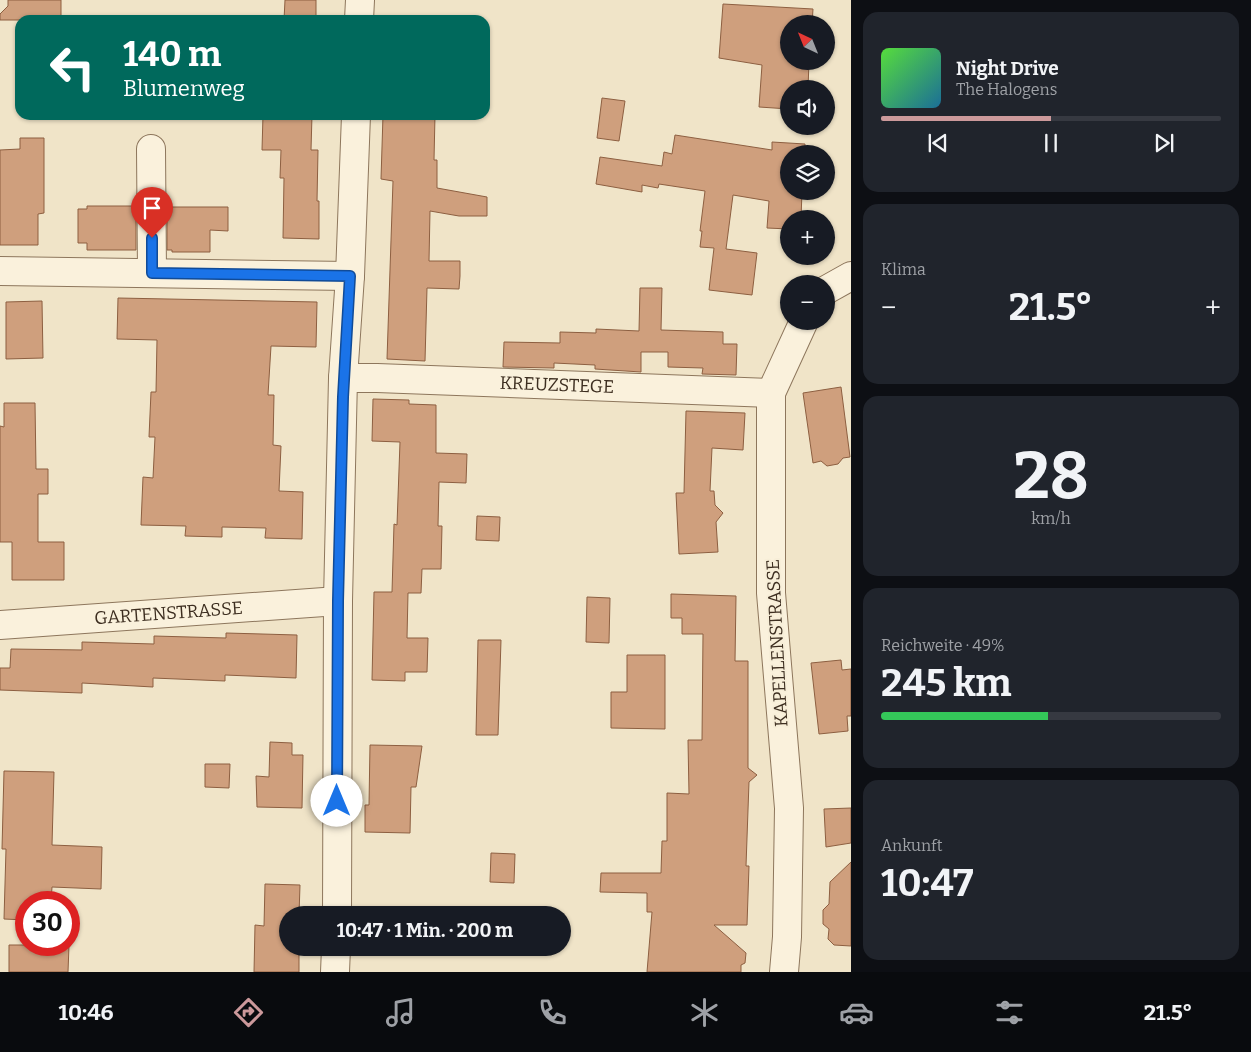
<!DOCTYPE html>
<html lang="de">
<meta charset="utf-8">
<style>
body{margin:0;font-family:Bitter,serif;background:#20242c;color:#f1f3f6;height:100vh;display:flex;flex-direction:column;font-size:19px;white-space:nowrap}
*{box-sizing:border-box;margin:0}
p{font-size:16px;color:#9ea1a6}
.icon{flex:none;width:28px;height:28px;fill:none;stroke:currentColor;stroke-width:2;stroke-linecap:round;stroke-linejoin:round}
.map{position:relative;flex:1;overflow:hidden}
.details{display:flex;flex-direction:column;gap:12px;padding:12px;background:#0d0f14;width:400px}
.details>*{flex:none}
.guide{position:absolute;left:15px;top:15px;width:475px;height:105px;border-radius:15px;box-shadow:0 1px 4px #0004;background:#00695c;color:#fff;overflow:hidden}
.needle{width:32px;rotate:317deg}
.fabs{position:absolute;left:780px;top:15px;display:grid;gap:10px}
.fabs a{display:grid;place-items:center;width:55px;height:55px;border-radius:50%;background:#171b24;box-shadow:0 1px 4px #0004;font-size:25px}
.speed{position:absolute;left:15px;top:891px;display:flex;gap:10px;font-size:25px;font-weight:700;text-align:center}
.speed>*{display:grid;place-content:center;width:65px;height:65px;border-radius:50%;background:#171b24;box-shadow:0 1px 4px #0004;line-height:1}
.speed .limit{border:8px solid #d22;background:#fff;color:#111}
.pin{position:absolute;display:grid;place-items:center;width:42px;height:42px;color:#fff;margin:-51px -21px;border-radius:50% 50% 50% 0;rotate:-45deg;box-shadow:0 0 5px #0007}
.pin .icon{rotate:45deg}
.me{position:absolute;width:55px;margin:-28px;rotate:0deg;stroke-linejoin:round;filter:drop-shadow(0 0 4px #0008)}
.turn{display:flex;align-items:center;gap:18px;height:105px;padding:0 25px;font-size:22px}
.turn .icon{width:65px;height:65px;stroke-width:2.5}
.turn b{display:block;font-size:35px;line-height:42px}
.big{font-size:38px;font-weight:700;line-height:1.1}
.details .card{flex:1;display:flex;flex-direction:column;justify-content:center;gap:8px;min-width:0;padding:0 18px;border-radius:15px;background:#20242c}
.details .dial{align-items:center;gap:0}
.dial b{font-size:65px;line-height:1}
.song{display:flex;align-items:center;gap:15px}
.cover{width:60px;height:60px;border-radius:8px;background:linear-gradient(135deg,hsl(110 70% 55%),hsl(200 70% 35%))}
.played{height:5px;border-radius:2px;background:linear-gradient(90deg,#cc999b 50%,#363941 50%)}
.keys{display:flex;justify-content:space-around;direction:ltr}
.heat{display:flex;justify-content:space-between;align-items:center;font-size:28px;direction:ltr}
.charge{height:8px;border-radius:4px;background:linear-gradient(90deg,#34c759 49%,#363941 0)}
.trip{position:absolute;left:279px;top:906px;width:292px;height:50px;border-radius:25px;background:#171b24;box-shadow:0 1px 4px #0004;font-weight:700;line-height:50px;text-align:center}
.tabs{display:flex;height:80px;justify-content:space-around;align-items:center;background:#090b0e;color:#9ea1a6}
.tabs .icon{width:35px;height:35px}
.tabs .current{color:#cc999b}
.tabs b{font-size:22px;color:#f1f3f6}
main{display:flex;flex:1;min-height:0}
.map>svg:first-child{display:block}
</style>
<main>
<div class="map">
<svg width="851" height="972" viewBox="0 0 851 972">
<rect width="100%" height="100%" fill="#f0e4c8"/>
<g fill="#cf9f7d" stroke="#8d5f41">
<path d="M8,0H61V20H0V14L8,6Z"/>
<path d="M285,0H316V20H284Z"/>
<path d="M723,4L813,9L812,24H789V61H809L808,89H789V109L759,107L762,65L719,58Z"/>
<path d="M602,98L625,101L619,141L597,138Z"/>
<path d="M263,115H312L311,150H318L317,201H319V239L283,238L284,178H280L281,150H262Z"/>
<path d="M383,115H435L434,160H437V188L487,197V216H459L430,211L429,261H460V276L459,289L427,288L425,361L387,359L393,181L381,179Z"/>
<path d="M675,135L772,150V142L805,144V154H789V191H802L801,219H789V229L767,228L769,201L733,195L726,249L757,253L752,295L709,290L714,248L700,247L702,231H700L705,191L659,184L658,188L642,185V192L596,184L600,157L662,166L664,152L672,154Z"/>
<path d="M20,138H44V213L38,214V245H0V150L20,149Z"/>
<path d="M87,206H136V250H87V243H78V209H87Z"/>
<path d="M167,207H228V231L210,230V252H172V250H167Z"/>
<path d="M640,288H662L661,330L723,332V344H737L736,375L702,374L703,368L668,367V352H641V372L595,369V365L554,363V368L503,367L504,342L560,343V332L596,333V329L639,331Z"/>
<path d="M118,298L317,302L316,347L271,346L268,395H274L273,445L281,446L279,491L303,492L302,539L265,538L266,528L222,527V537L185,536L186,526L141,525L143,477L153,478L155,437H149L151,392H156L157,340L117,339Z"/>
<path d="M42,301L43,358L6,359V302Z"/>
<path d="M841,387L850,457L843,458L838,464L827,466L821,461L813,463L803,393Z"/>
<path d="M373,399L409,400V404L436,405V453L467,454L466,483L439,482L438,526H442L441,569H422L421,593H408L407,638H428L427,672H405V681L372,680L374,592H392L394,524L397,525L400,442L372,441Z"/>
<path d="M4,403H35L36,469H48V494H38V542H64V580H12V542H0V426L4,427Z"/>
<path d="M686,411L745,413L743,450L712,448L710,491H714L715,505L723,513L716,522L718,552L679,554L676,493H684Z"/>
<path d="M477,516L500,517L499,541L476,540Z"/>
<path d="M671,594L736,596L735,661H748V768L757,775L749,782L746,866H749L747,925H714L746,953L745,963L741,965V972H647L652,912H647V893L600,892L601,873H661L662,841H667V793L689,794L688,740H702L703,634H682V618H671Z"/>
<path d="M587,597L610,598L609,643L586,642Z"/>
<path d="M226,633L297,635L296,678L225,675V681L153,678V687L82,683V693L0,690V668H10L11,649L82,650V642L154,644V636L226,638Z"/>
<path d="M478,640H501L498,735H476Z"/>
<path d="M627,655H665V729L611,728V692H627Z"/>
<path d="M841,660L842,670L851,669V716H847L848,731L819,734L811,663Z"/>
<path d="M270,742L292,743V755H303L302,808L257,807L256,776L269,777Z"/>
<path d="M370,745L422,746L416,787H411L410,833L365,832V805H369Z"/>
<path d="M205,764H230L229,788L205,787Z"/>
<path d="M4,771L54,772L52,845L102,847L101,889L52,887L51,902H26V920L4,919L6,849H2Z"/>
<path d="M851,808V843L826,847L824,809Z"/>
<path d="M491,853L515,854L514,883L490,882Z"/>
<path d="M851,862V946L834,945L828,939L829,929L823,924V910L829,904L830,882Z"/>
<path d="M265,884L300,885L299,915H288V948H299V972H254L255,925L264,926Z"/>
<path d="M9,945H69L68,972H9Z"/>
</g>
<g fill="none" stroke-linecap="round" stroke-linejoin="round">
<defs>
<g id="minor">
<path d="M359,20L360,0"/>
<path d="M151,149L152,273"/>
<path d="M0,271L350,276"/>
<path d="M826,290L851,276"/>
<path id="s1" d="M343,378H377L771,393"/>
<path id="s2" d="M0,625L338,601"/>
<path d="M337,915L338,601L343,378L350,276L356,115"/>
<path d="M335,972L336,948"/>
<path d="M784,972L787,937L789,808L771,593V393L804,321"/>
</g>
</defs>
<use href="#minor" stroke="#8d765c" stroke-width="30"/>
<use href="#minor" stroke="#faf1dc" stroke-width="28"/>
</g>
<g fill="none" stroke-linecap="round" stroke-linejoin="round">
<defs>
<path id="route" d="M152,238V273L350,276L343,397L338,601L337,801"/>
</defs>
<use href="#route" stroke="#114b97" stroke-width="12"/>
<use href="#route" stroke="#1a73e8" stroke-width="9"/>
</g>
<g text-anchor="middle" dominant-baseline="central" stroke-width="4" stroke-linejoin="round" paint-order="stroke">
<g font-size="18" fill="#3d2e20" stroke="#f7eed8">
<text stroke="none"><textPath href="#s1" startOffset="214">KREUZSTEGE</textPath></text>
<text stroke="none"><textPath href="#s2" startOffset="169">GARTENSTRASSE</textPath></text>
<text transform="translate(777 643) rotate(-93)">KAPELLENSTRASSE</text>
</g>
</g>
</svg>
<div class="fabs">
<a><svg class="needle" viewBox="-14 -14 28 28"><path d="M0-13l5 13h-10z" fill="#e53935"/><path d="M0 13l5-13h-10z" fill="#9ea1a6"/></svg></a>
<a><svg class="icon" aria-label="sound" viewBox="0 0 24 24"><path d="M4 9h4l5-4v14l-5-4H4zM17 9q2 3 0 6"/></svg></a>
<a><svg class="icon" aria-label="layers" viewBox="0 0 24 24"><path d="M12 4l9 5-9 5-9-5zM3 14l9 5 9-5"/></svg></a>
<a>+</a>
<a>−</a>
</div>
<div class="speed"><div class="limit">30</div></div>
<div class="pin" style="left:152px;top:238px;background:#d93025"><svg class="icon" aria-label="arrive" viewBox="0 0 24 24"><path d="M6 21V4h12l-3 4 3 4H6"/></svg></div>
<svg class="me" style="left:337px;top:801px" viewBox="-20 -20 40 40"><circle r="19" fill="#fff"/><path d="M0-13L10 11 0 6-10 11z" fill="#1a73e8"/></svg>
<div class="trip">10:47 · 1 Min. · 200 m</div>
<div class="guide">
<div class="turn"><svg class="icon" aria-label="left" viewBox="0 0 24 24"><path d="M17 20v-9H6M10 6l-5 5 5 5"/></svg><div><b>140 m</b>Blumenweg</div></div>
</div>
</div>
<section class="details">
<div class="card">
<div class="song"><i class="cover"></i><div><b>Night Drive</b><p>The Halogens</p></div></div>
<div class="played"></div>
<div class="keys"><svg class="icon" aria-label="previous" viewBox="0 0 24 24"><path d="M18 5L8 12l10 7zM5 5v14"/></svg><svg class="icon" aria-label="pause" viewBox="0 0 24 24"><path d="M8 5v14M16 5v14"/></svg><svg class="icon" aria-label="next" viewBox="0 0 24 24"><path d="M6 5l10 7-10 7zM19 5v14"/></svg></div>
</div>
<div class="card"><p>Klima</p>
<div class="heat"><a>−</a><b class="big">21.5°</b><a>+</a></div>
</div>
<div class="card dial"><b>28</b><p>km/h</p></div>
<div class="card"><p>Reichweite · 49%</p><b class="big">245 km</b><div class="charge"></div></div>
<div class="card"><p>Ankunft</p><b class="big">10:47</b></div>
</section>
</main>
<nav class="tabs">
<b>10:46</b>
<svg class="icon current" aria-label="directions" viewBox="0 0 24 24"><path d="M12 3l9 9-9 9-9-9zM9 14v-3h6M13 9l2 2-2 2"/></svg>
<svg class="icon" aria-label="music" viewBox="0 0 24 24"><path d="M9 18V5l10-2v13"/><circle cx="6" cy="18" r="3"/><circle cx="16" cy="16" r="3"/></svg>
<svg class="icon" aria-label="phone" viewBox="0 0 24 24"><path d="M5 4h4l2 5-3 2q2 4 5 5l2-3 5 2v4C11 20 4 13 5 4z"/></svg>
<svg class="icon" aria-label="climate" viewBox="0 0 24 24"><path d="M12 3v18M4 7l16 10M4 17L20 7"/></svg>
<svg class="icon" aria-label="car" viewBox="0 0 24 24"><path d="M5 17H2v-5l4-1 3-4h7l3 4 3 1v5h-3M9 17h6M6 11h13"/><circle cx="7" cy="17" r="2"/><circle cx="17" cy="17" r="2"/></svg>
<svg class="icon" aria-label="filters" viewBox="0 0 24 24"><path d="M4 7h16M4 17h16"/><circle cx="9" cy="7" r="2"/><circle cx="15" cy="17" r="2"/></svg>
<b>21.5°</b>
</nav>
